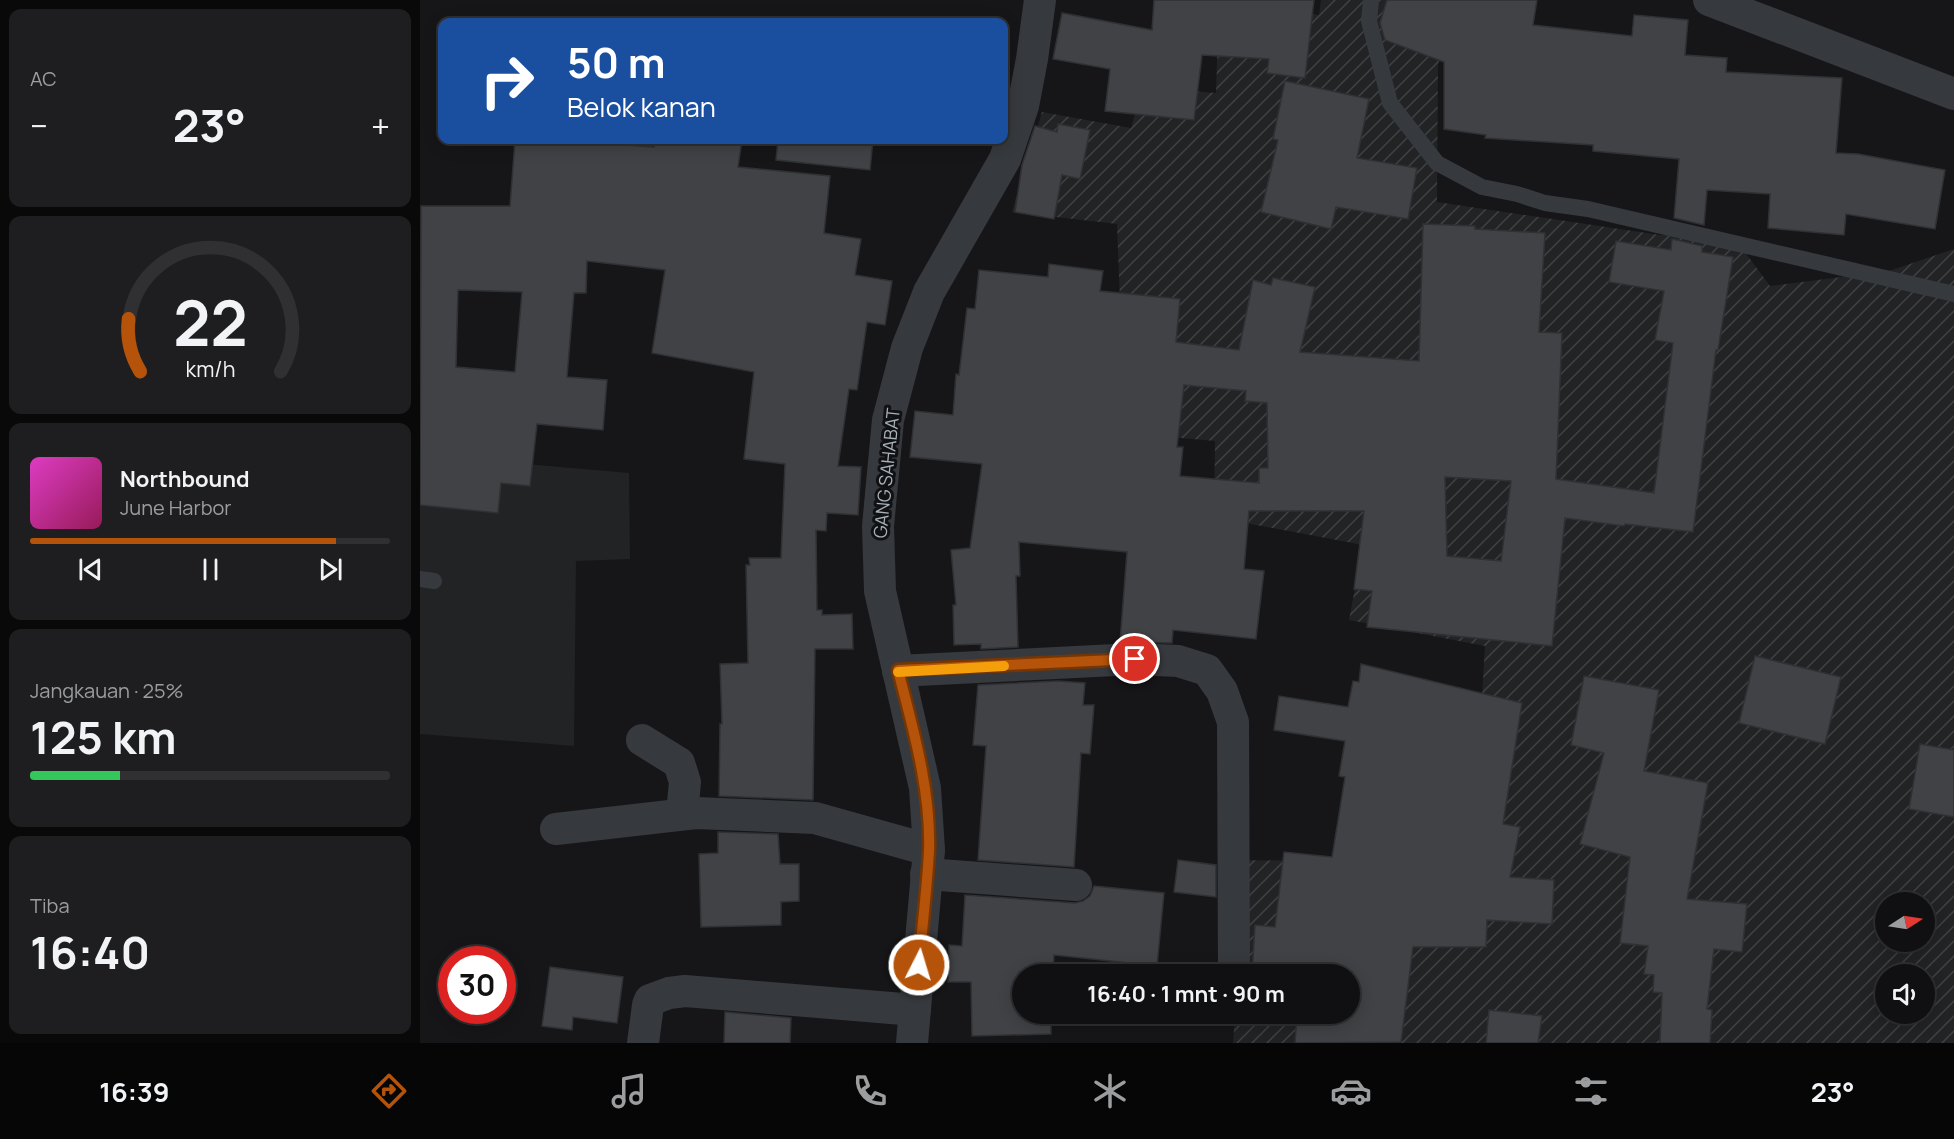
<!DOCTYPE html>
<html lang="id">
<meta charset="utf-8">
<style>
body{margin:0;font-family:Manrope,sans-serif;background:#1e1e20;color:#f1f3f6;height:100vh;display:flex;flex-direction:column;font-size:22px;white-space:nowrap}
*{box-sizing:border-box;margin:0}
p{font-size:20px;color:#9c9d9f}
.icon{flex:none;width:33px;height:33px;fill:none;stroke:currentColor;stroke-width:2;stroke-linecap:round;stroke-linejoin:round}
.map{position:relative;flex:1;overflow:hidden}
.drawer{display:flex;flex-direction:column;gap:9px;padding:9px;background:#09090a;width:420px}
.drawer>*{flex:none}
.guide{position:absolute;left:18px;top:18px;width:570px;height:126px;border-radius:12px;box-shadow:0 3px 15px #0003,0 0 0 2px #303032;background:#1a4fa0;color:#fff;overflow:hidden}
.needle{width:39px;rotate:78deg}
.buttons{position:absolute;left:1455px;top:892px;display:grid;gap:12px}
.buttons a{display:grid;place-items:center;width:60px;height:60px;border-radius:50%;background:#101012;box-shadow:0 3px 15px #0003,0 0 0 2px #303032;font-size:30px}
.speed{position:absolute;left:18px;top:946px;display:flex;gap:12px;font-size:30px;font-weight:700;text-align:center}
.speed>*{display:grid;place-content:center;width:78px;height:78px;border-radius:50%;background:#101012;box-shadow:0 3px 15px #0003,0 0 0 2px #303032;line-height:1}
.speed .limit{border:9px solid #d22;background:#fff;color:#111}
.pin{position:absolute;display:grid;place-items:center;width:51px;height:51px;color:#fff;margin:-26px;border:3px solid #fff;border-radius:50%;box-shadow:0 2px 6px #0007}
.me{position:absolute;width:66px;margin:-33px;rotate:5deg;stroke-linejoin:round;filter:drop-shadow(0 0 4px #0008)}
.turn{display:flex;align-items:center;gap:21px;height:126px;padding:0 30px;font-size:27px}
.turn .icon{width:78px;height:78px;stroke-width:2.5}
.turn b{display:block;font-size:42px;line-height:51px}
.big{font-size:45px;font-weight:700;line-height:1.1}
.drawer .card{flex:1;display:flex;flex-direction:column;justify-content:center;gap:9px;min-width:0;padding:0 21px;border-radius:12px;background:#1e1e20}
.drawer .dial{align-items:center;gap:0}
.dial svg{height:156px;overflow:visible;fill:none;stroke:#303032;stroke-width:7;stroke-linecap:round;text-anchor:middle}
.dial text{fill:#f1f3f6;stroke:none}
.song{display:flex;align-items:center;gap:18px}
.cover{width:72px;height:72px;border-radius:9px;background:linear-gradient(135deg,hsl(310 70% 55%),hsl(330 70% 35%))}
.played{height:6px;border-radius:3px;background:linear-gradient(90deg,#b45309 85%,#303032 85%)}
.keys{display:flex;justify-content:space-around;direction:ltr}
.heat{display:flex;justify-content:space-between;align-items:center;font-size:33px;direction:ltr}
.charge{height:9px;border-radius:4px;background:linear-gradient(90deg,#34c759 25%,#303032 0)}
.trip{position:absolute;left:592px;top:964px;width:348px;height:60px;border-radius:30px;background:#101012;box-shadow:0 3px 15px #0003,0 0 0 2px #303032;font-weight:700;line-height:60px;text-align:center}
.dock{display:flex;height:96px;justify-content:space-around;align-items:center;background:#060607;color:#9c9d9f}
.dock .icon{width:42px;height:42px}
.dock .on{color:#b45309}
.dock b{font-size:27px;color:#f1f3f6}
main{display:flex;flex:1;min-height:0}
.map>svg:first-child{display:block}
</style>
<main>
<section class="drawer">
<div class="card"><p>AC</p>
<div class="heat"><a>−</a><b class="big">23°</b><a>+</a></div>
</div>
<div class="card dial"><svg viewBox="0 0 100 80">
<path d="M14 69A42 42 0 1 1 86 69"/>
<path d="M14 69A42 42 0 0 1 8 42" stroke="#b45309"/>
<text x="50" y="56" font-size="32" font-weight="700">22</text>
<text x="50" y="72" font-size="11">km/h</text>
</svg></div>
<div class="card">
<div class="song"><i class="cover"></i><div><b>Northbound</b><p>June Harbor</p></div></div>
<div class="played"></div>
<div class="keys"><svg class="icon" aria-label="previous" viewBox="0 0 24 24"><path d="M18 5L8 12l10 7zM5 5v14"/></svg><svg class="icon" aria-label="pause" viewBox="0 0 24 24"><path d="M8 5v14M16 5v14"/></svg><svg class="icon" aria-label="next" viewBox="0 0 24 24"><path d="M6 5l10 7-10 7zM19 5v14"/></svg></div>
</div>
<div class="card"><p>Jangkauan · 25%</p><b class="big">125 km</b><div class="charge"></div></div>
<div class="card"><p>Tiba</p><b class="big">16:40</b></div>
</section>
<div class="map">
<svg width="1534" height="1043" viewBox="0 0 1534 1043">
<defs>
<pattern id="industrial-furrows" width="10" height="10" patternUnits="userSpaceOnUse" patternTransform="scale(1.5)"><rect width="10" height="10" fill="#222325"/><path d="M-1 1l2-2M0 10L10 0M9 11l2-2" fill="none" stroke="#3f4143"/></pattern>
</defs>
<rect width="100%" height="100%" fill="#161618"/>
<path fill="#222325" d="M0,455L209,473L210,559L156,561L154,746L0,734Z"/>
<path fill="url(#industrial-furrows)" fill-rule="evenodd" d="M799,0H833L899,15L901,0H1032L1018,66L1017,202L1240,235L1313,236L1350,286L1469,271L1534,249V1043H813L815,1014H930V975H817L822,860L1052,863L1065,646L929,620L943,545L794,517L795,441L705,433L697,224L592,212L622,112L711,128L723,87L796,93ZM1466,903H1504V942H1466ZM1466,975H1504V1014H1466Z"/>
<g fill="#404245" stroke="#2f3134" stroke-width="1.5" fill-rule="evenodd">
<path d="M734,0H894L885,78L847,73L849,59L782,55L774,120L685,111L690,69L633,59L642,13L732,30Z"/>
<path d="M967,0H1117L1113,25L1212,36L1214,15L1268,20L1265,55L1307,58L1306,72L1422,78L1416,153L1438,154L1525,170L1515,229L1426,214L1424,235L1348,228L1350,194L1287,190L1284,225L1254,218L1259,159L1173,151V145L1065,138L1066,135L1024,129V62L965,40L960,23Z"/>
<path d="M865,81L949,99L937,158L997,168L988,219L916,207L911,229L841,212L858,140L853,139Z"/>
<path d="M638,124L670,130L660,179L642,175L634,219L595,212L602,165L615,126L637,132Z"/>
<path d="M95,140H135L234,147L235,140H322L318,167L410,176L404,233L441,239L435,275L472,281L465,325L447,322L437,390L429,389L418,466L441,467L438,515L407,513L406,531L396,530L397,610H402V615L432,614L433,649H395L393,800L299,796L300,724H302L300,664L328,663L326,565H330L329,558H361L365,464L324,459L334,372L232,353L245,270L167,261L166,293H154L147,377L187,380L183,430L117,424L110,486L81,483L78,513L0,505L1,206H90ZM38,290L102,292L95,372L36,367Z"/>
<path d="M358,140H453L450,170L356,160Z"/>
<path d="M1003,224L1055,226V229L1125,233L1119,332L1142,333L1136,479L1234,493L1253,343L1235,340L1244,291L1189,282L1196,241L1251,250L1252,239L1282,246V252L1313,257L1298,350H1296L1273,532L1205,524L1204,526L1145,518L1132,646L947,627L952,591L934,589L944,511H829L824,569L844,571L836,639L753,630L752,643L700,642L707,552L599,542L600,576H596L598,647L561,649V644L534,645L533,605H536L531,550L550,548L562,464L490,457L495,411L533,415L536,374L539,375L547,308L555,309L559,270L628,277L629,264L683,271L680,291L760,299L756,342L819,350L833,280L851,285L853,278L895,287L880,352L999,361ZM764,385L826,391L825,401L847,403L848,468H839V483L760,476L763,447H757ZM1025,477L1091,481L1081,561L1027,556Z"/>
<path d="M1335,656L1421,677L1405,744L1319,723Z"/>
<path d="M941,664L1102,703L1083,824L1100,827L1090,877L1134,880L1132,924L1067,920L1066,947H993L981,1042L875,1043L877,1014H930V975H832L835,925L855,927L864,852L912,857L925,777L919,776L925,741L854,730L859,696L928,707L933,681L939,682Z"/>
<path d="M1164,676L1239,690L1224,771L1288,783L1267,899L1327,904L1322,952L1294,949L1287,1009L1292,1010L1290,1043H1240L1242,993L1233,992L1234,975L1224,974L1228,946L1200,943L1210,857L1160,844L1184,753L1151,745Z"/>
<path d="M638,681L665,683L663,705H674L670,754L661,753L654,867L558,860L566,746L553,745L558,685Z"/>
<path d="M1500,744L1534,750V817L1489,809Z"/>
<path d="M298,832L358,834L360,864H379V901L361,902V925L281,927L279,854L298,853Z"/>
<path d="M758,860L796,865V897L754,892Z"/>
<path d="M674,886L744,893L737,966L634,955L633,975H603V1014H631V1034L552,1036L551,982H528L529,945L542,946L545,895L655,903L663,901L670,896Z"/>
<path d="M130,967L203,977L197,1023L153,1017L152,1030L122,1026Z"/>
<path d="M1069,1010L1122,1016L1118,1043H1066Z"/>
<path d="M305,1012L371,1018L370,1043H304Z"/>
</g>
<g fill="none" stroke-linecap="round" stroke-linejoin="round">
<g stroke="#36393d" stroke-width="16">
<path d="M951,0L949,21L970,103L1017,163L1062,187L1097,194L1125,203L1168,209L1534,294"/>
<path d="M0,579L14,581"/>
</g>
<g stroke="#36393d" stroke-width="32">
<path d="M1289,0L1534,94"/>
<path d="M478,671L715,659L758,661L787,670L802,691L813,722L814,975"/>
<path d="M222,740L259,763L265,782L262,814"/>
<path d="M136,829L276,813L395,818L509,850"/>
<path d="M506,874L656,885"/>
<path d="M223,1043L228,1005L230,1000L249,993L265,991L495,1010"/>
<path d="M492,1043L509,850L505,788L460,591L458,526L468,420L487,348L509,292L585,159L603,106L612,59L620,0"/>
</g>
</g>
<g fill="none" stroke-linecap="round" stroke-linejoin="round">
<defs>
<path id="route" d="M499,965C502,927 507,889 509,851C511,790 493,729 478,670L715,659"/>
</defs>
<use href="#route" stroke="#753606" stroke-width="15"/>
<use href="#route" stroke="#b45309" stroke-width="10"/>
<path stroke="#f59e0b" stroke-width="10" d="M478,672L584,666"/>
</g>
<g text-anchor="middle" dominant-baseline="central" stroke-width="6" stroke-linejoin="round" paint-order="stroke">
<g font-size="18" fill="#a6b1b9" stroke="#111113">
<text transform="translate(466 473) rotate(-84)">GANG SAHABAT</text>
</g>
</g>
</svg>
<div class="buttons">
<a><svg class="needle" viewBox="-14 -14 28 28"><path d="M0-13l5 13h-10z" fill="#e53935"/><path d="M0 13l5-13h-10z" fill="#9c9d9f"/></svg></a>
<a><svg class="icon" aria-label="sound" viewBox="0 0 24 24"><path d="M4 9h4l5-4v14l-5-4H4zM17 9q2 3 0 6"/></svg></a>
</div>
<div class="speed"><div class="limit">30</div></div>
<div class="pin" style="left:715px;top:659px;background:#d93025"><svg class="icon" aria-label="arrive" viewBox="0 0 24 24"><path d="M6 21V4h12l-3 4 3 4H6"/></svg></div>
<svg class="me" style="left:499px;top:965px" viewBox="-20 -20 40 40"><circle r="17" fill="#b45309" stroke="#fff" stroke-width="3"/><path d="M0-11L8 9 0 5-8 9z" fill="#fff"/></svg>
<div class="trip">16:40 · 1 mnt · 90 m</div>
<div class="guide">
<div class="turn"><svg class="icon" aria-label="right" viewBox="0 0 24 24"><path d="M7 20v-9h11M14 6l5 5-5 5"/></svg><div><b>50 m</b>Belok kanan</div></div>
</div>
</div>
</main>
<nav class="dock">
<b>16:39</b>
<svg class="icon on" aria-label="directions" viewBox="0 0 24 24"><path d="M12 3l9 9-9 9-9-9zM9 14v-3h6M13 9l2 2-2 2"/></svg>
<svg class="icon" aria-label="music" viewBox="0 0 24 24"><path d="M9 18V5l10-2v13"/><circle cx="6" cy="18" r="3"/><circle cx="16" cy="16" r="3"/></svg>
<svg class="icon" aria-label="phone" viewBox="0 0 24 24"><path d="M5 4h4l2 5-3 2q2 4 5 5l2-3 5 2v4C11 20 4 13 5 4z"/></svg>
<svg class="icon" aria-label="climate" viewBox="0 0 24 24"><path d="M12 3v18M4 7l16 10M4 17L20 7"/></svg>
<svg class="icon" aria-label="car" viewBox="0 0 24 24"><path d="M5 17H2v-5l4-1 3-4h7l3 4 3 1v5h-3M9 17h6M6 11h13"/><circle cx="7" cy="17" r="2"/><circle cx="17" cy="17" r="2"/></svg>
<svg class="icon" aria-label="filters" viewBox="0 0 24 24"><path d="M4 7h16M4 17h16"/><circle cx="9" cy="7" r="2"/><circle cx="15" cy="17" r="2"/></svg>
<b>23°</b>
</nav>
